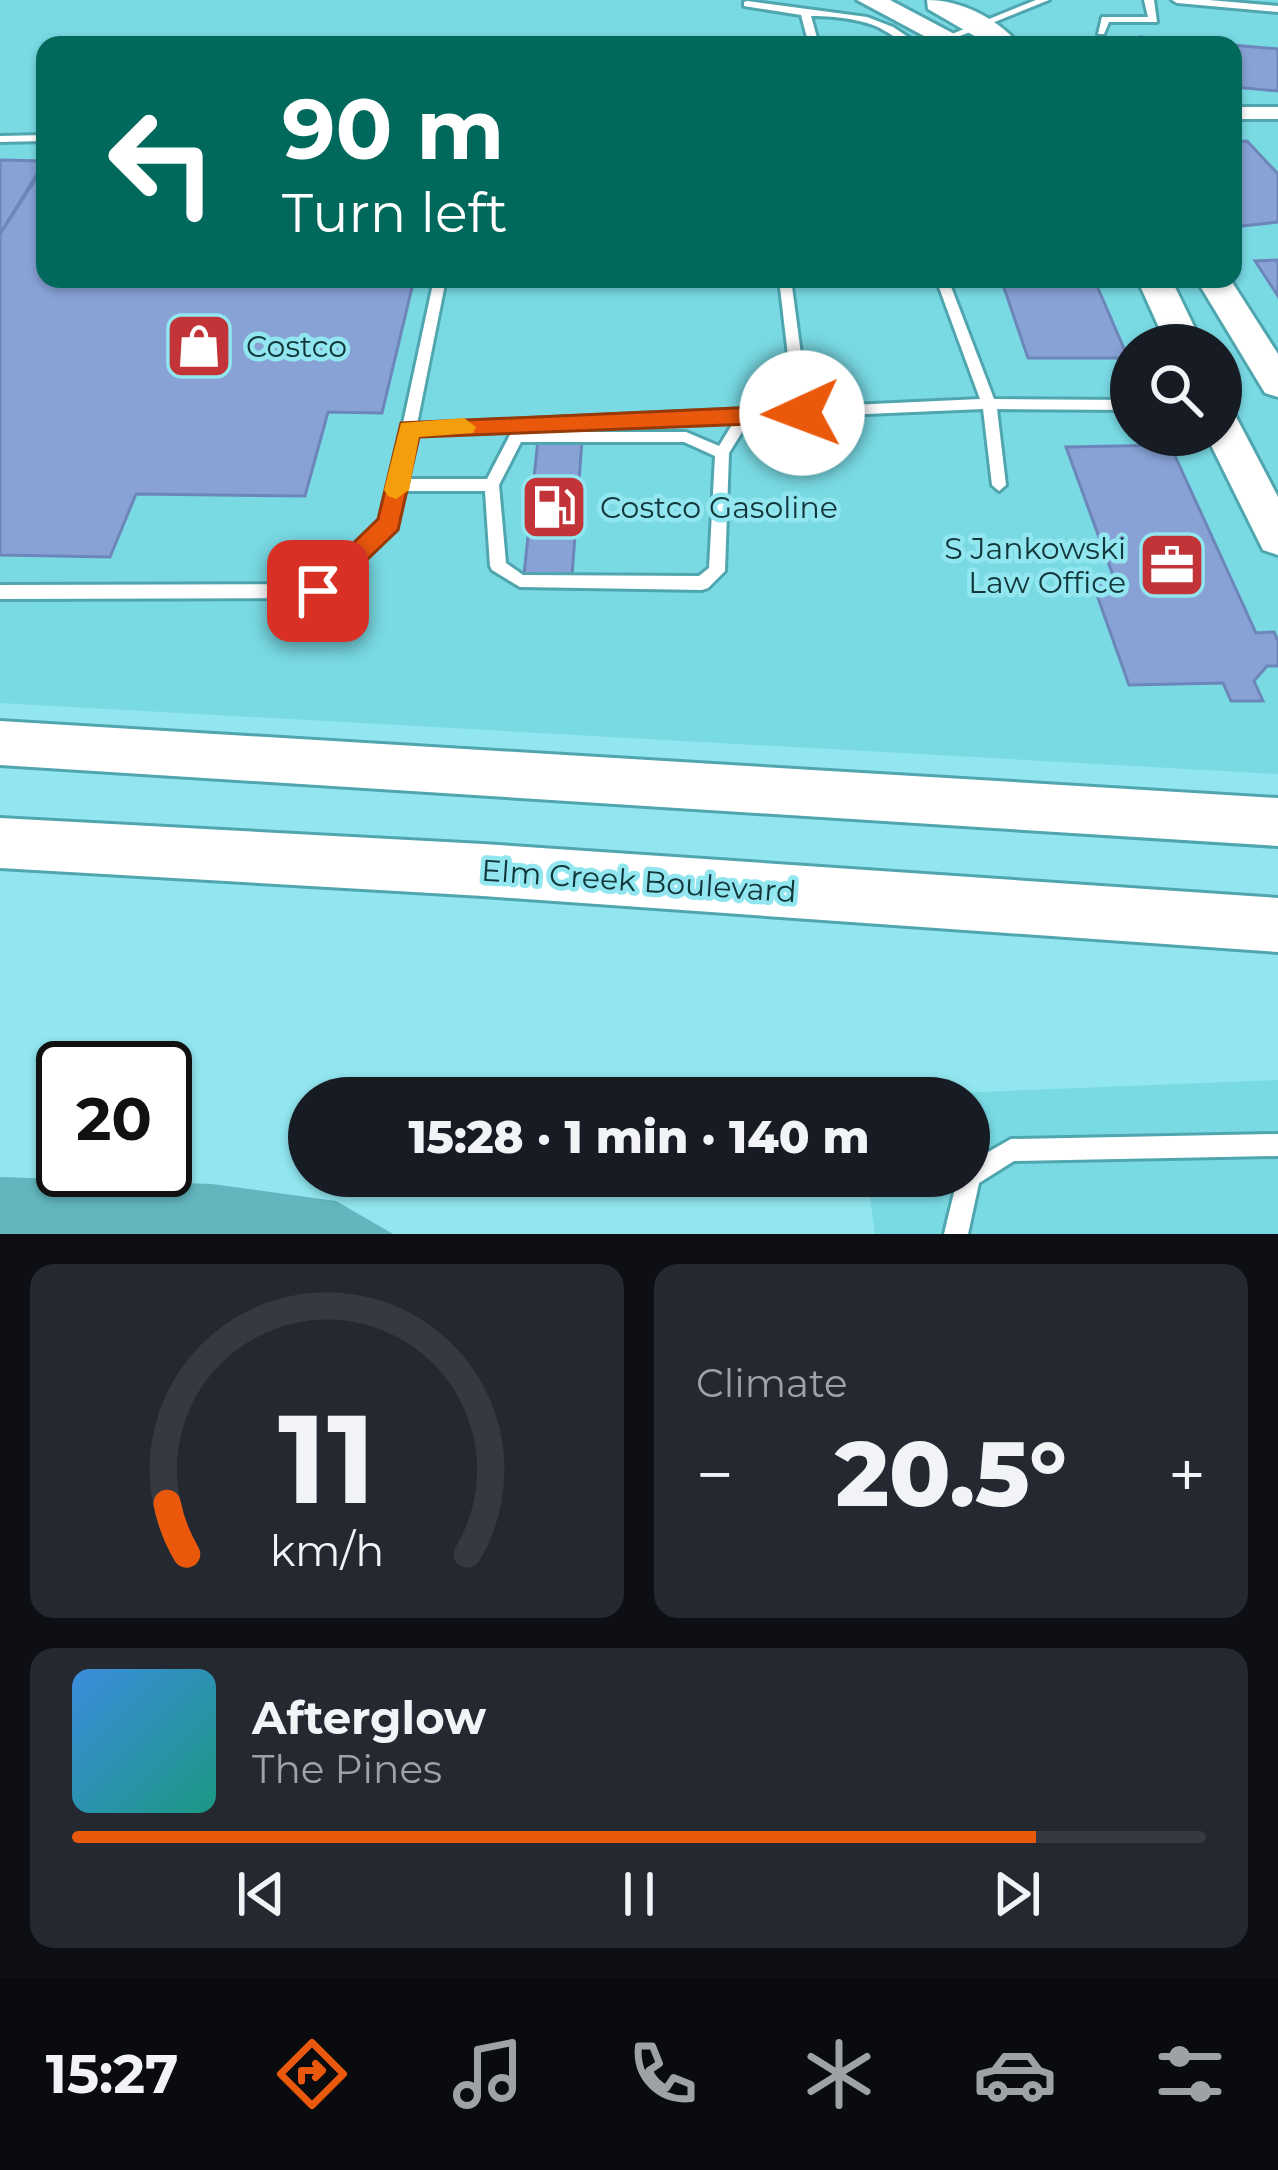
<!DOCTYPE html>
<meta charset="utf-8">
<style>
body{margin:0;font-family:Montserrat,sans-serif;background:#242831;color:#f1f3f6;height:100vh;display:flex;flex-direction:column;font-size:45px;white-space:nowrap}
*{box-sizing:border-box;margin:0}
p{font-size:39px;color:#9ea1a6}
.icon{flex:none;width:66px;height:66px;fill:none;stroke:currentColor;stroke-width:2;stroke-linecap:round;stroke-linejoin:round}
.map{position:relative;height:1234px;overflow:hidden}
.side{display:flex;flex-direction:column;gap:30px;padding:30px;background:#0d0f14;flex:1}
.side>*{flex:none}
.top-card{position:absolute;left:36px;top:36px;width:1206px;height:252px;border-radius:24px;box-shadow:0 3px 9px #0004;background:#00695c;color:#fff;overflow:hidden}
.fabs{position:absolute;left:1110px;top:324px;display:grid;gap:24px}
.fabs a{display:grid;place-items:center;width:132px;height:132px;border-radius:50%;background:#171b24;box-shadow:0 3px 9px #0004;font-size:60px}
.speed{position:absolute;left:36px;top:1041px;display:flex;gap:24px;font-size:60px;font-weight:700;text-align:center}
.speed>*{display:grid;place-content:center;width:156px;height:156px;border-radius:50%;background:#171b24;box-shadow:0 3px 9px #0004;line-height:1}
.speed .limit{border:6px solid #111;border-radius:18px;background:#fff;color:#111}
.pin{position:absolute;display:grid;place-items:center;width:102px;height:102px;color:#fff;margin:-51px;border-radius:24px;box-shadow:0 6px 18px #0006}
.me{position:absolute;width:132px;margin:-66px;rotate:268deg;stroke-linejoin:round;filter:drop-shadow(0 0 9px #0008)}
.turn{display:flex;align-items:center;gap:42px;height:252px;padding:0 48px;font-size:54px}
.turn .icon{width:156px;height:156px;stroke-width:2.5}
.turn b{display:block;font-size:84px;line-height:102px}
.big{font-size:90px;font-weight:800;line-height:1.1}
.side .widget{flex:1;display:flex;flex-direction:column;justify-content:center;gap:18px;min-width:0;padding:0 42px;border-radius:24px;background:#242831}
.side .dial{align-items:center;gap:0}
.dial svg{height:312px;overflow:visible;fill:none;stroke:#363941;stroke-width:7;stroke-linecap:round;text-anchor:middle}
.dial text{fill:#f1f3f6;stroke:none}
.song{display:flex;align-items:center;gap:36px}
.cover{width:144px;height:144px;border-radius:18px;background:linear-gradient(135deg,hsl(210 70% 55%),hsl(170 70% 35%))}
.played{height:12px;border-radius:6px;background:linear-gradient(90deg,#ea580c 85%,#363941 85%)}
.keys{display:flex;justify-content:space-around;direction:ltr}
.heat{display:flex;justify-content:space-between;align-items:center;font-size:66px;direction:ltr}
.side .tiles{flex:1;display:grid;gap:30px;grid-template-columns:1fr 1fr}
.widget:last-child{grid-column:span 2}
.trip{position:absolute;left:288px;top:1077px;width:702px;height:120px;border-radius:60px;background:#171b24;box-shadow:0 3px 9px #0004;font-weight:800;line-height:120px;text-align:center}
.tabs{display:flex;height:192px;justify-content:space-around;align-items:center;background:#090b0e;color:#9ea1a6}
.tabs .icon{width:84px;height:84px}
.tabs .current{color:#ea580c}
.tabs b{font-size:54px;color:#f1f3f6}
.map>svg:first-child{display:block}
</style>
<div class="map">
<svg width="1278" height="1234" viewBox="0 0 1278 1234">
<rect width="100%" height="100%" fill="#91e6ef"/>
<g fill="#79dae4" fill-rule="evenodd">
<path d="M0,0H1278V774L0,703ZM45,45H1233V279H45ZM1131,345H1221V435H1131Z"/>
<path d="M1278,1080V1234H875L867,1176H969V1098L856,1097Z"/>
</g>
<path fill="#62b6be" d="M0,1177L212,1184L336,1201L393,1234H0Z"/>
<g fill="#88a2d6" stroke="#6d86ba" stroke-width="3">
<path d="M1141,37L1278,49V91L1233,87V45H1143Z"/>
<path d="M1247,141L1278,174V222L1233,227V142Z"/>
<path d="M0,160L45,161L0,234Z"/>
<path d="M45,165V279H414L382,413L328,412L305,496L136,494L110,557L0,555V234Z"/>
<path d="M1278,260V296L1255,261Z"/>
<path d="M1001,279H1094L1128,358H1028Z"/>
<path d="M538,439L582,440L572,576L524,575Z"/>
<path d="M1170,445L1256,633L1274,632L1278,641V666H1267L1254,681L1263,701H1231L1223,683L1129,685L1092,581H1115L1066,447Z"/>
</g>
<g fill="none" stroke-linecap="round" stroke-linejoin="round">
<defs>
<g id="lane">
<path d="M1036,0H1049L955,38L947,36Z"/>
<path d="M1144,0H1154L1157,22H1109L1104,34H1098L1102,17H1148Z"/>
<path d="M1172,0H1209L1278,6V12L1177,3Z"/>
<path d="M747,1L867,17L893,27L920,45C902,45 889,31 873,25C853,18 832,16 811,16L819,45H809L801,15L744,6V2Z"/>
<path d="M45,135V141L0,142V136Z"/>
<path d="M434,279H446L417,424L794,407L779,279H791L808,407L980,399L936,279H948L994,399L1131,400V410L997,409L1006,485L999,491L992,485L983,409L750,419L729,453L725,571L708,588L702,590L520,587L492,570L490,566L485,491H403L394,528L324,596L318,598L0,599V585L314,584L382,521ZM735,420L719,446L686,432H516L511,433L487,479H406L415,434ZM521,442H684L715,456L709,568L699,576L523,575L506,563L499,485Z"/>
<path d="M1278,1134V1156L1014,1161L979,1183L968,1234H944L958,1176H969V1163L1011,1139Z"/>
</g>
<rect id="street" x="1233" y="107" width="45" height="12"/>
<g id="secondary">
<path d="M857,0H890L975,45H941Z"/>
<path d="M927,0C962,0 997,19 1020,45H990L928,9Z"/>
<path d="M1137,279H1171L1203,345H1167Z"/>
<path d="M1196,279H1230L1278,354V397L1265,393Z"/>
<path d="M1221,411L1235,415L1278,497V555L1263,550L1206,435H1221Z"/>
<path d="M0,721L1278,798V846L0,765Z"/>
<path d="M0,818L483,844L1278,898V952L483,896L0,868Z"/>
</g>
</defs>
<use href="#lane" stroke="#50a6af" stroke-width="6"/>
<use href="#street" stroke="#50a6af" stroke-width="6"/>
<use href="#secondary" stroke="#50a6af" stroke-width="6"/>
<use href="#lane" fill="#fff" fill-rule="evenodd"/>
<use href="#street" fill="#fff" fill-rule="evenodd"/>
<use href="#secondary" fill="#fff" fill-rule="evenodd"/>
</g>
<path fill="#ea580c" stroke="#983908" stroke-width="3" d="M802,405L814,413L802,422L419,437L398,530L327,598H308L304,591L378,519L401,423Z"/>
<path fill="#f59e0b" d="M464,418L476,427L473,433L419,437L409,490L396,499L388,496L384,490L401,423Z"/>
<defs>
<symbol id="shop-square" viewBox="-11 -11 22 22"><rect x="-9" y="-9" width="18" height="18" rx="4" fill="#c33438" stroke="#91e6ef"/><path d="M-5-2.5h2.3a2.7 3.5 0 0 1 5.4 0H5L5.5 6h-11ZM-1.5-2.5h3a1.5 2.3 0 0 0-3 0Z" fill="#fff"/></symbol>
<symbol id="fuel-square" viewBox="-11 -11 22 22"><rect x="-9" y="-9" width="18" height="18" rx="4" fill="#c33438" stroke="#91e6ef"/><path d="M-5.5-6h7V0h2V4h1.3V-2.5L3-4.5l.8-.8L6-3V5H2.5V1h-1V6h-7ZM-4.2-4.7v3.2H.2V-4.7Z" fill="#fff"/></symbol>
<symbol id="office-square" viewBox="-11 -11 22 22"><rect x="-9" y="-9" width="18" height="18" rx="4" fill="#c33438" stroke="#91e6ef"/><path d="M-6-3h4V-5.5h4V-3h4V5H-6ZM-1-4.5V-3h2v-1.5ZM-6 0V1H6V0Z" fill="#fff"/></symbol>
</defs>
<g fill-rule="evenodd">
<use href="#shop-square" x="161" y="308" width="76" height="76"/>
<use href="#fuel-square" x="516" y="469" width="76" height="76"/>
<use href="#office-square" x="1134" y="527" width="76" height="76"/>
</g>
<g text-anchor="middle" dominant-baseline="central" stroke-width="9" stroke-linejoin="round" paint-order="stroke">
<g font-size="30" fill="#12373b" stroke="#91e6ef" text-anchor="start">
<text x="246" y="346">Costco</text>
<text x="600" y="507">Costco Gasoline</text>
<text x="1126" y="548" text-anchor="end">S Jankowski<tspan x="1126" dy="34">Law Office</tspan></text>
</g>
<g font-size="30" fill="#12373b" stroke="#91e6ef">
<text transform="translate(639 881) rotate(4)">Elm Creek Boulevard</text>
</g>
</g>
</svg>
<div class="fabs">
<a><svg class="icon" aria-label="search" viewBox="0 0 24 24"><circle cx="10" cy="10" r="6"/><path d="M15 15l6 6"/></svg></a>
</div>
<div class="speed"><div class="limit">20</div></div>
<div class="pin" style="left:318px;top:591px;background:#d93025"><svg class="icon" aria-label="arrive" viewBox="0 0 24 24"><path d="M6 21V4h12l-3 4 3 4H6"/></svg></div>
<svg class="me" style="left:802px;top:413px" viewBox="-20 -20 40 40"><circle r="19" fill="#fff"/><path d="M0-13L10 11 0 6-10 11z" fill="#ea580c"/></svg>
<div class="trip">15:28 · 1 min · 140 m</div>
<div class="top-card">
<div class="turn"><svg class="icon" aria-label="left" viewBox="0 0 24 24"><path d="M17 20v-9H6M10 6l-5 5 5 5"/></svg><div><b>90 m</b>Turn left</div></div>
</div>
</div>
<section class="side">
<div class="tiles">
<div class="widget dial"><svg viewBox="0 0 100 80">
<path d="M14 69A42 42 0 1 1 86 69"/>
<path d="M14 69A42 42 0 0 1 9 56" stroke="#ea580c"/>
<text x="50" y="56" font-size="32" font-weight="700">11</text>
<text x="50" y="72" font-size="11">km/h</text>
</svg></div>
<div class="widget"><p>Climate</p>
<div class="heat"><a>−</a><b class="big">20.5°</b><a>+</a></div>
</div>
<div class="widget">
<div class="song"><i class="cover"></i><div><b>Afterglow</b><p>The Pines</p></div></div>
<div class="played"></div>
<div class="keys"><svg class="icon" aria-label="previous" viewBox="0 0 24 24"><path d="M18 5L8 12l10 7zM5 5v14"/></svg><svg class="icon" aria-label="pause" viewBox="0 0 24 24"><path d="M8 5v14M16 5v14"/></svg><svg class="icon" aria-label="next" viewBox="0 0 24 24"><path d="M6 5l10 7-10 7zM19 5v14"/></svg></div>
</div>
</div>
</section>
<nav class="tabs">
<b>15:27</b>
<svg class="icon current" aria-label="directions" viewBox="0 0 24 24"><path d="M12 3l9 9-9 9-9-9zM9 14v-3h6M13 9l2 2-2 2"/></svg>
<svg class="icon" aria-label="music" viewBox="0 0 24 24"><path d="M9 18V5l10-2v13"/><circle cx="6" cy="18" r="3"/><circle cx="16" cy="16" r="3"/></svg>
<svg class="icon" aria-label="phone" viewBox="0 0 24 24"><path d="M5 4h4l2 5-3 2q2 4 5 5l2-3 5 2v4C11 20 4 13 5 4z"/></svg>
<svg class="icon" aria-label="climate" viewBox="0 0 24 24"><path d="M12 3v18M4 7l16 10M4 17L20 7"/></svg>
<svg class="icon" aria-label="car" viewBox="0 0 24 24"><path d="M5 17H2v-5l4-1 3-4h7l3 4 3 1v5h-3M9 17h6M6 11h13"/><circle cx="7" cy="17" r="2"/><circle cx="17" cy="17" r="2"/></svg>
<svg class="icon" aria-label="filters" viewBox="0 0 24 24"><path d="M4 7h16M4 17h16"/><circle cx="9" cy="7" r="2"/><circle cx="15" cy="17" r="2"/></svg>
</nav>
